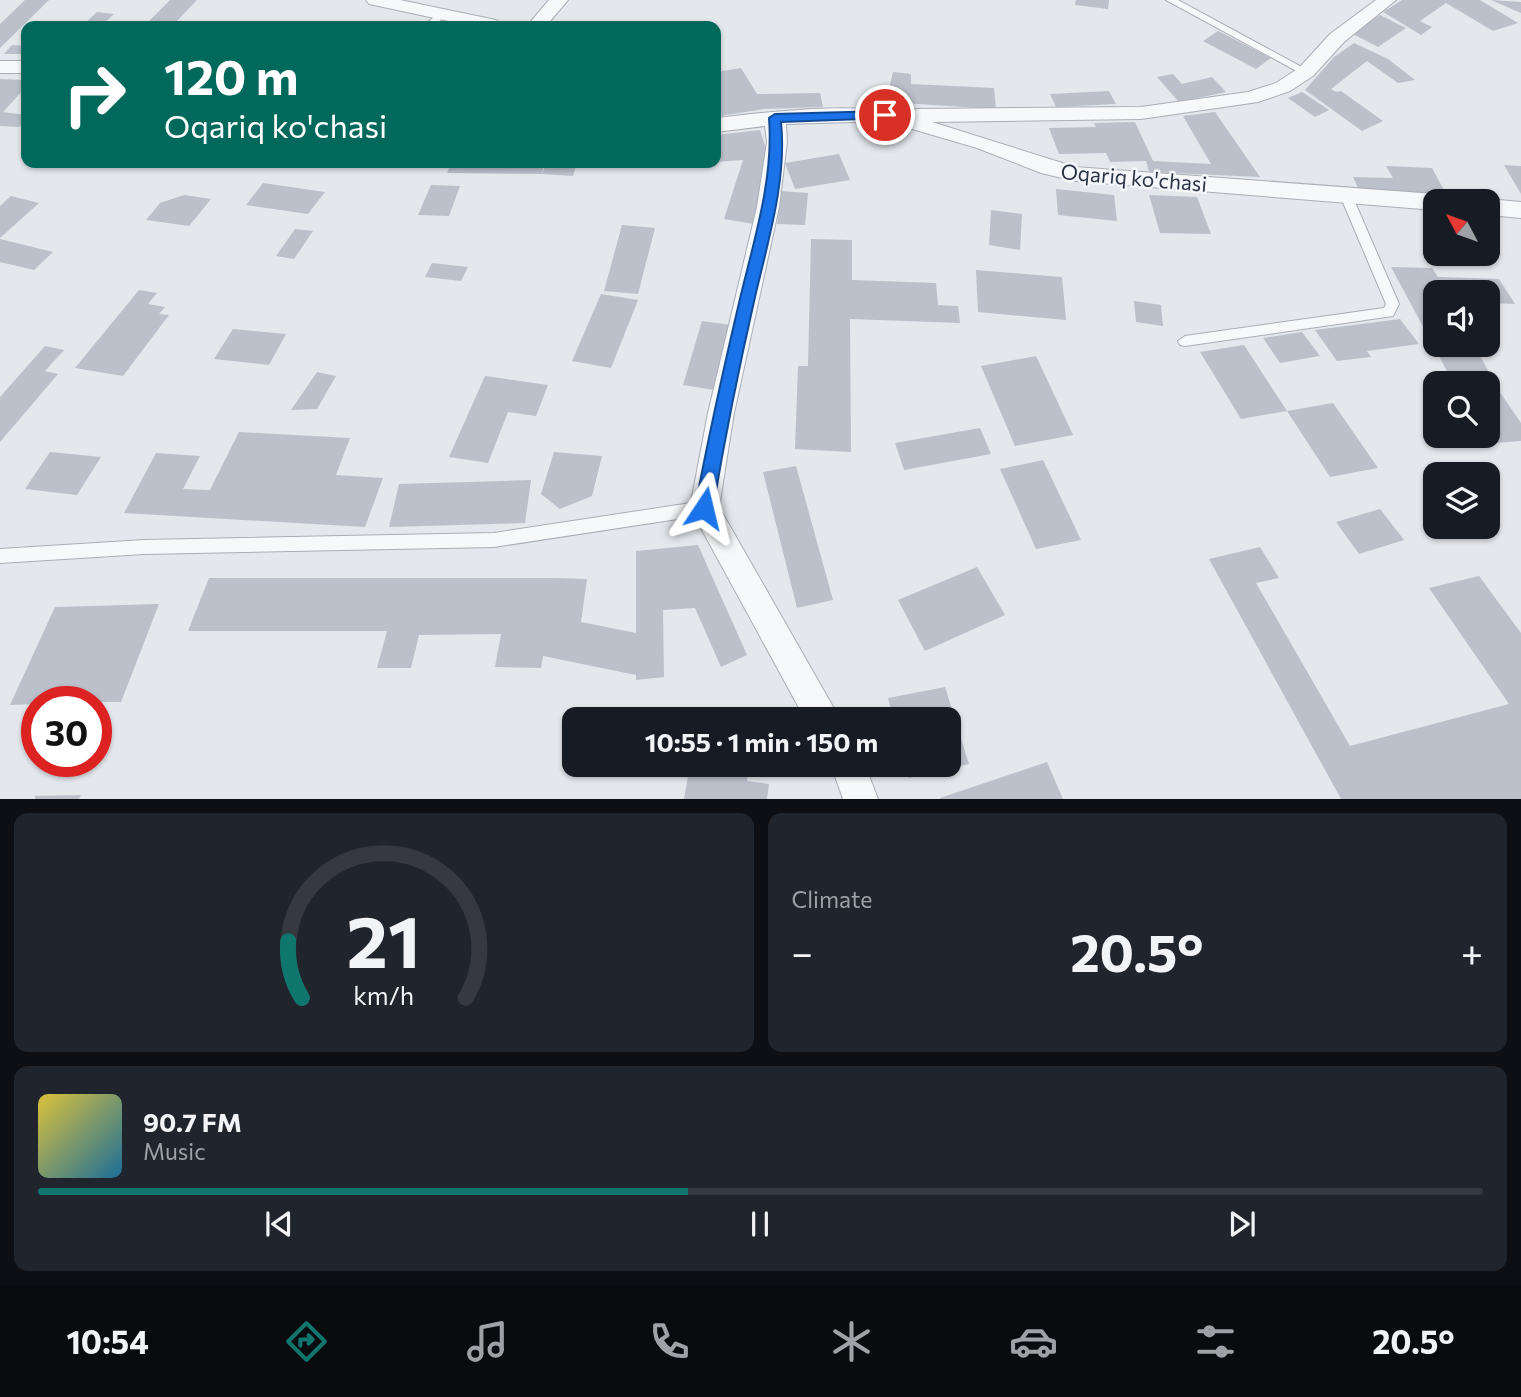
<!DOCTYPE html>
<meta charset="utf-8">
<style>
body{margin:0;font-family:Commissioner,sans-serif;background:#20242c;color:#f1f3f6;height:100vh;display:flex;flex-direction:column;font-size:26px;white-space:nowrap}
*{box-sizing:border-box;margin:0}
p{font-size:23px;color:#9ea1a6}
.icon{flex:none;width:38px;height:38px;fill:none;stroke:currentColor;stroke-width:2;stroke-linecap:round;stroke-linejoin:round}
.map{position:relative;height:799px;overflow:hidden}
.details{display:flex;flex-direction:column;gap:14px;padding:14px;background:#0d0f14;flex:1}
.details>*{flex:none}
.banner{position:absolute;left:21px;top:21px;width:700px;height:147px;border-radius:14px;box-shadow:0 2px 5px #0004;background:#00695c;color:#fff;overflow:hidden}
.needle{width:46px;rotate:311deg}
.tools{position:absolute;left:1423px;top:189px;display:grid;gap:14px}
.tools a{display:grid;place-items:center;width:77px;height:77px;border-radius:14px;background:#171b24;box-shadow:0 2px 5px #0004;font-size:35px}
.speed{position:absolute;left:21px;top:686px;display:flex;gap:14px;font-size:35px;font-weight:700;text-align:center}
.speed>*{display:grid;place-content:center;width:91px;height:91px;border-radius:50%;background:#171b24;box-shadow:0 2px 5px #0004;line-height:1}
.speed .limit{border:10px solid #d22;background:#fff;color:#111}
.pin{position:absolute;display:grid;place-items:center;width:60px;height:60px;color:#fff;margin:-30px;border:4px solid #fff;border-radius:50%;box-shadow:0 2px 7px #0007}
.me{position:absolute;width:77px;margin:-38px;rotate:10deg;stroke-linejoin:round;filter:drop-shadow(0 0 5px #0008)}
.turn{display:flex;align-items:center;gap:24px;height:147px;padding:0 28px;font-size:32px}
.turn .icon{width:91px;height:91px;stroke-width:2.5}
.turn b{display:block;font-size:49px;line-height:60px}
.big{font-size:52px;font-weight:700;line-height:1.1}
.details .widget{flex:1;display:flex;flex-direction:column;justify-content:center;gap:10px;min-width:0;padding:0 24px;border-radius:14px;background:#20242c}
.details .dial{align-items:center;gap:0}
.dial svg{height:182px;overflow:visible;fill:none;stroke:#363941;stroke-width:7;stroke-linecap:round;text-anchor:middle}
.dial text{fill:#f1f3f6;stroke:none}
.song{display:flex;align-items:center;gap:21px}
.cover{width:84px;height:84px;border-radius:10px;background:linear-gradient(135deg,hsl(50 70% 55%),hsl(200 70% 35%))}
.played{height:7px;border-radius:4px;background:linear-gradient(90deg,#0f766e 45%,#363941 45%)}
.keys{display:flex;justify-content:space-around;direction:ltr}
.heat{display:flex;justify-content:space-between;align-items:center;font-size:38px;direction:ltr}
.details .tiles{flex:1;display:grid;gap:14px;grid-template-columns:1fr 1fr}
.widget:last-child{grid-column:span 2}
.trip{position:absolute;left:562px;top:707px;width:399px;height:70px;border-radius:14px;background:#171b24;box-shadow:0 2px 5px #0004;font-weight:700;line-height:70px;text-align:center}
.tab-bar{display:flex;height:112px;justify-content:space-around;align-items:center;background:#090b0e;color:#9ea1a6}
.tab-bar .icon{width:49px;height:49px}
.tab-bar .active{color:#0f766e}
.tab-bar b{font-size:32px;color:#f1f3f6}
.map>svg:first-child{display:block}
</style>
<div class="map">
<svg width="1521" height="799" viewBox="0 0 1521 799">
<rect width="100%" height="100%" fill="#e4e7ec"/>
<g fill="#bbc0ca">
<path d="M25,0H49L0,48V24Z"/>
<path d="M170,0H197L172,26H144Z"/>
<path d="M1076,0H1109L1108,9L1075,5Z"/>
<path d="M1402,0H1480L1518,23L1493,31L1446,3L1420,21L1432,27L1421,35L1383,12Z"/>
<path d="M1491,0L1521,2V13Z"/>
<path d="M97,12L114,14L101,26H82Z"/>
<path d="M1380,15L1406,28L1378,47L1351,33Z"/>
<path d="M1218,31L1271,58L1256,69L1203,41Z"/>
<path d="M1354,43L1388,59L1415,80L1398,83L1367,61L1331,89L1336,92L1341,91L1383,121L1362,131L1305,90L1334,57Z"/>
<path d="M12,45L26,46V54H4Z"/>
<path d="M741,68L757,94L820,93L823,107L764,109L720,116L716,106V72Z"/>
<path d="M893,72L911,74V84L994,88L996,109L886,102Z"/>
<path d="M1173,74L1182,84L1212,77L1226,92L1179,102L1157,77Z"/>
<path d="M0,79L26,80V87L3,112L26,115V120L19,127L0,126Z"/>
<path d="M1109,91L1116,104L1056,107L1050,94Z"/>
<path d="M1302,92L1329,110L1315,117L1288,98Z"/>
<path d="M1215,112L1260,177L1149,172L1146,161L1110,162L1106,153L1059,154L1049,128L1096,127L1094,123L1135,122L1153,161L1211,164L1183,116Z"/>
<path d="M760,130L768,155L754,224L724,219L743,160L716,162V135Z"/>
<path d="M839,154L850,180L795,189L785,163Z"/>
<path d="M451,163H544L542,174L447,173Z"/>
<path d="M546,163H577L573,176L542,174Z"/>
<path d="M649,163H682V165L649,167Z"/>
<path d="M1504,165L1521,166V194Z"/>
<path d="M1386,166L1432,168L1446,194L1359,190L1353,177L1393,178Z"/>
<path d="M263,183L325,192L308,214L246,205Z"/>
<path d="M431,185L460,186L449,216L418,215Z"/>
<path d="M1056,189L1114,195L1117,221L1058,215Z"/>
<path d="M781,191L808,193L805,225L777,224Z"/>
<path d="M184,195L211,199L189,226L146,220L160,203Z"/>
<path d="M1149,195L1197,197L1211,234L1160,233Z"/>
<path d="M11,196L39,203L0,238V206Z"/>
<path d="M991,210L1022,214L1020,250L989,245Z"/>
<path d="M622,225L655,228L638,294L604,291Z"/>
<path d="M295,229L313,231L294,259L276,256Z"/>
<path d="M0,239L53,252L34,270L0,262Z"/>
<path d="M811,239L852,240V280L936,283L938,305L958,306L960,323L850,319L851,452L795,449L798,366H808Z"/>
<path d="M432,263L468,267L461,281L425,277Z"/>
<path d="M1391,267L1432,268L1438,277L1499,279L1515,304L1488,303V292H1435V345H1474L1490,374L1448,373Z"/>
<path d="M976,270L1062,277L1066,320L978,312Z"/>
<path d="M139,290L157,293L148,304L165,307L159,314L169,315L123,376L75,368Z"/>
<path d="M601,294L638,300L611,368L572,361Z"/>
<path d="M1134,301L1161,305L1163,326L1136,322Z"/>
<path d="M1400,319L1419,344L1367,351L1371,357L1337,361L1315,330Z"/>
<path d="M702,321L732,325L714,390L683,385Z"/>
<path d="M233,329L286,334L269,365L214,359Z"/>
<path d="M1302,332L1320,356L1280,363L1263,338Z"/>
<path d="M1244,345L1287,411L1241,419L1200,352Z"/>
<path d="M45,346L64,350L45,371L58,374L0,442V397Z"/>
<path d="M1036,356L1073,435L1015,446L981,366Z"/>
<path d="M317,372L336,376L317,409L291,410Z"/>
<path d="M485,376L548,385L536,416L508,412L488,463L449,457Z"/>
<path d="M1497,388L1521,423V441L1496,443L1488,430V389Z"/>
<path d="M1333,403L1378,468L1330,477L1287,411Z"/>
<path d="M980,428L991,454L904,470L895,443Z"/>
<path d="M239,432L350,438L336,475L383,478L365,527L124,513L156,453L200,456L183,489L210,490Z"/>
<path d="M50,452L101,457L77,495L25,489Z"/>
<path d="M554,452L602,456L592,496L560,509L541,494Z"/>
<path d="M1043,460L1081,540L1036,549L1000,469Z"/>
<path d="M796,466L833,600L797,608L763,472Z"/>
<path d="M531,480L525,523L389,527L399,484Z"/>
<path d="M1380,509L1404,540L1359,554L1336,522Z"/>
<path d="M698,545L747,655L721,667L695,608L663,610L664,677L636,680V675L543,656L541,668L495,667L501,634L419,635L411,668H377L387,631H188L209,578H554L587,579L581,622L636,633V551Z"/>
<path d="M1260,547L1279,578L1256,583L1350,746L1509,704L1429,588L1479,576L1521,633V799H1341L1209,559Z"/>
<path d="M977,567L1005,615L925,651L898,600Z"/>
<path d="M159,604L121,702H37V704L10,705L55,607Z"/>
<path d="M945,687L969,764L909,778L906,765H948V719H893L888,698Z"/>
<path d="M1047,762L1063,799H940V798Z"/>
<path d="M690,765H749L747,781L769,784L767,799H684Z"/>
<path d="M81,795L79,799H35V796Z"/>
</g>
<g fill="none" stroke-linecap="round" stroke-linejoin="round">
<defs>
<g id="service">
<path d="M1166,0H1178L1311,72L1310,74H1302Z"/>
<path d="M439,12L447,14L434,26H424Z"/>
<path d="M1345,189L1351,193L1399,304L1393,316L1185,346L1180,345L1178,341L1185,336L1384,308L1386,304L1339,193Z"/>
<path d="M704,501L709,503L712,508L709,513L704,515L494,547L144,554L0,563V549L144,540L494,533Z"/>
</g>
<g id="minor">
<path d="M366,0H400L496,20L505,26H472L369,4Z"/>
<path d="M549,0H568L546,26H527Z"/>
<path d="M1376,0H1396L1344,42L1313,76L1290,91L1258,102L1141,119L932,122L1075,167L1435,194L1443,197L1446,201H1435V210L1075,181L1041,173L977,148L885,121L786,124L787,142L779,207L734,413L719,507L840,719H805L690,508L708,413L757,207L767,142L765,126L716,132V118C770,112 857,101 908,115L911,110L918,109L1141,107L1248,92L1276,83L1299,68L1330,34Z"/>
<rect x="0" y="61" width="26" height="12"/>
<path d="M1488,199L1521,202V218L1488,215V201H1481Z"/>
<path d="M831,765H865L878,799H843Z"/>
</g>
</defs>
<use href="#service" stroke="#a9aeb7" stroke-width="2"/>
<use href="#minor" stroke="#a9aeb7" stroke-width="2"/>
<use href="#service" fill="#f7f8fa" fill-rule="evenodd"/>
<use href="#minor" fill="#f7f8fa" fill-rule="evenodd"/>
</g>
<path fill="#1a73e8" stroke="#114b97" stroke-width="2" d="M885,111L889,112V118L781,122C787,180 768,241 755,297C739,367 725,437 713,508L710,514L704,516L698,514L695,508C708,439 723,371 739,303C753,243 774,180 769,118L775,114Z"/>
<g text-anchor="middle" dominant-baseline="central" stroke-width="5" stroke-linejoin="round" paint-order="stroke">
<g font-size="21" fill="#2b3445" stroke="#f4f6f9">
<text transform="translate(1134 177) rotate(5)">Oqariq ko'chasi</text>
</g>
</g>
</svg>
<div class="tools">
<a><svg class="needle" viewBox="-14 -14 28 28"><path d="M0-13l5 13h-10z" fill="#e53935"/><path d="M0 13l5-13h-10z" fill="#9ea1a6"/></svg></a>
<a><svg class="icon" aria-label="sound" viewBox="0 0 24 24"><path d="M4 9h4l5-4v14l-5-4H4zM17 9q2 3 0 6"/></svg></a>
<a><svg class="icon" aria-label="search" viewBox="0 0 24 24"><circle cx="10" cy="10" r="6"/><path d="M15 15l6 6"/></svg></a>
<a><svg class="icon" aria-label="layers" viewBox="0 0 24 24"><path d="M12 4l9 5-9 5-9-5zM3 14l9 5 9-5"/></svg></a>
</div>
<div class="speed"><div class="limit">30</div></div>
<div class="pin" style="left:885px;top:115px;background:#d93025"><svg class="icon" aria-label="arrive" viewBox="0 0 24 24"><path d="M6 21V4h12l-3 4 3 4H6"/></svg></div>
<svg class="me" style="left:704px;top:508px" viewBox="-20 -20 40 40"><path d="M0-17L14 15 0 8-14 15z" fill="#1a73e8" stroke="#fff" stroke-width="4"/></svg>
<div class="trip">10:55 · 1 min · 150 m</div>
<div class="banner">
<div class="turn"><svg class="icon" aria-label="right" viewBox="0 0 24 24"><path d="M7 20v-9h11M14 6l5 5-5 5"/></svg><div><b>120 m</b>Oqariq ko'chasi</div></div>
</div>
</div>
<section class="details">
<div class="tiles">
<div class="widget dial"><svg viewBox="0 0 100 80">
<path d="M14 69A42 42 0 1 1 86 69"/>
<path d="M14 69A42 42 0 0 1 8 44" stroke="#0f766e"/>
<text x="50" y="56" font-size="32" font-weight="700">21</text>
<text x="50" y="72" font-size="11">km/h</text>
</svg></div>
<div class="widget"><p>Climate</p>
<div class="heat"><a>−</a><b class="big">20.5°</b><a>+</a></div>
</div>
<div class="widget">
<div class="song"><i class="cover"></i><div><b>90.7 FM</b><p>Music</p></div></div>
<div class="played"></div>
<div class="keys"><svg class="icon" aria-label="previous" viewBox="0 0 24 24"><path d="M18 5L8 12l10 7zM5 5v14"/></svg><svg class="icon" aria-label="pause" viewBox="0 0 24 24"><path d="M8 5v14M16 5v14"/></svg><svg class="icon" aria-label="next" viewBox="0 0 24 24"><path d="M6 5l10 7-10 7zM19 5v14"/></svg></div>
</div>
</div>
</section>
<nav class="tab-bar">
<b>10:54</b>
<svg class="icon active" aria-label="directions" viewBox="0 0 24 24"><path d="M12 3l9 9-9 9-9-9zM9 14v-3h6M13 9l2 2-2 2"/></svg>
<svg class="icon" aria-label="music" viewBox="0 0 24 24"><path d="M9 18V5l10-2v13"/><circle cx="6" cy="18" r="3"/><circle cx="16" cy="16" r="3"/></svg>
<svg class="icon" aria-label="phone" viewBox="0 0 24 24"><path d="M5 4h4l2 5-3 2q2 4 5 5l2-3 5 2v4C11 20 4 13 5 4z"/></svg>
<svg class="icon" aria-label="climate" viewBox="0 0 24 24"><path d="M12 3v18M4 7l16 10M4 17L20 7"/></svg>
<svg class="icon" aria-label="car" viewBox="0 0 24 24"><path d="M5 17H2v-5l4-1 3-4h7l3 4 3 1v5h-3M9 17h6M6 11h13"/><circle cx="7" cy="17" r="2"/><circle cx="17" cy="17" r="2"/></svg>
<svg class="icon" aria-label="filters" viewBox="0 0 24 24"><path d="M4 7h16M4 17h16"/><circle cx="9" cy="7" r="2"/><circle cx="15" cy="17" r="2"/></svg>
<b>20.5°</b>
</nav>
